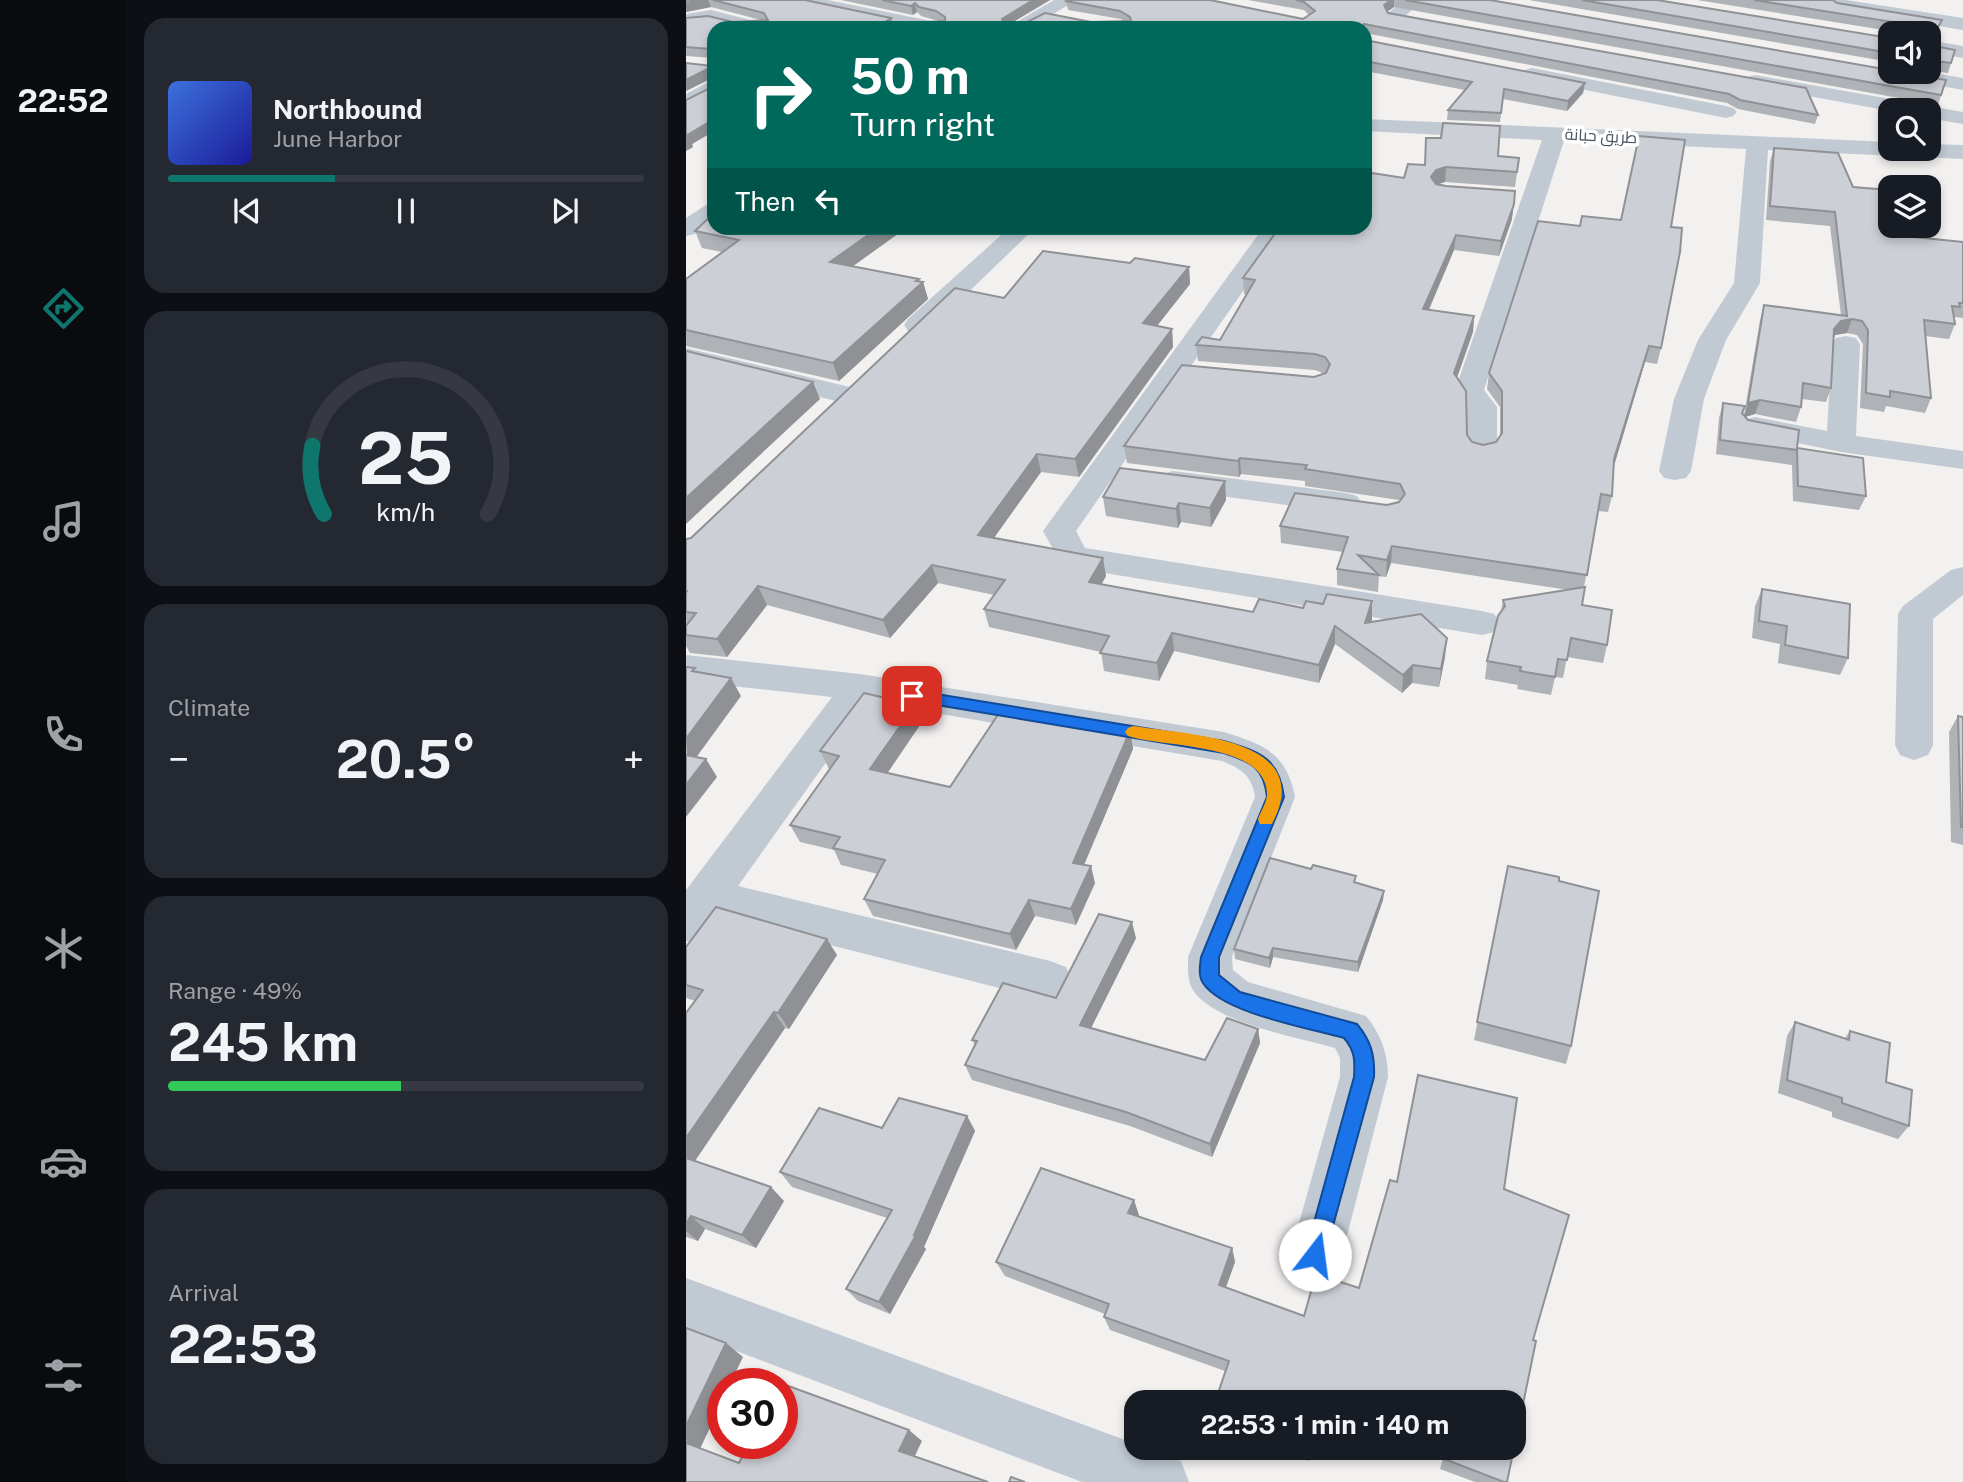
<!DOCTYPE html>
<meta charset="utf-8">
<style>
body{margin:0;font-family:"Public Sans",Cairo,sans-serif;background:#242831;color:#f1f3f6;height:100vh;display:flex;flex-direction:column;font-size:26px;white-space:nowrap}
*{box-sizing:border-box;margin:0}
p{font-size:23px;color:#9ea1a6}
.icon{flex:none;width:38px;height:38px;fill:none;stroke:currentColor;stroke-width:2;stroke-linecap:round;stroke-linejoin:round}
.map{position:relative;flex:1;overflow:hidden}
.drawer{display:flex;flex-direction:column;gap:18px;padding:18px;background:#0d0f14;width:560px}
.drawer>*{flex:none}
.top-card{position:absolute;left:21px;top:21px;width:665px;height:214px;border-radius:21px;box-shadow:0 4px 10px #0003;background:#00695c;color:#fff;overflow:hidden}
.controls{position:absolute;left:1192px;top:21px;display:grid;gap:14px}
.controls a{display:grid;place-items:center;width:63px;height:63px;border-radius:14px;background:#171b24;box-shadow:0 4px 10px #0003;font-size:35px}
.speed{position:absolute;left:21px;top:1368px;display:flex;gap:14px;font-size:35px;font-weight:700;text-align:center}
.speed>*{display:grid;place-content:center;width:91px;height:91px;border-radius:50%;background:#171b24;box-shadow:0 4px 10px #0003;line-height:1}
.speed .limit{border:10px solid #d22;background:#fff;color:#111}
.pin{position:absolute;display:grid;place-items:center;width:60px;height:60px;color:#fff;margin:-30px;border-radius:14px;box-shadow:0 4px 10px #0006}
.me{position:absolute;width:77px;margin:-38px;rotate:15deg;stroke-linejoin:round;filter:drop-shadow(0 0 5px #0008)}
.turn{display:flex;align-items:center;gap:24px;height:147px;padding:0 28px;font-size:32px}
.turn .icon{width:91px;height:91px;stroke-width:2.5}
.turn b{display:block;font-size:49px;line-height:60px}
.then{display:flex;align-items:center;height:66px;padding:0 28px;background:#0003;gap:14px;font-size:26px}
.big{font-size:52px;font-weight:700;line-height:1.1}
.drawer .tile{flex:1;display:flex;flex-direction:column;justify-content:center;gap:10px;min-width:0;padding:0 24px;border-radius:21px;background:#242831}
.drawer .dial{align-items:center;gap:0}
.dial svg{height:182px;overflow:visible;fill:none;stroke:#363941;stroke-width:7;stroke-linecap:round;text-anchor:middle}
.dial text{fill:#f1f3f6;stroke:none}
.song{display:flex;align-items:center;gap:21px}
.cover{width:84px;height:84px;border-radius:10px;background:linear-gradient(135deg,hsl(220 70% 55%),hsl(240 70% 35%))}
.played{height:7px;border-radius:4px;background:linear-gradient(90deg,#0f766e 35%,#363941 35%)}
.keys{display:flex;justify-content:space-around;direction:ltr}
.heat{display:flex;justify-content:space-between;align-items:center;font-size:38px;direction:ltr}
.charge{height:10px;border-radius:5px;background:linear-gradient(90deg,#34c759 49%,#363941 0)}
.trip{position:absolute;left:438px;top:1390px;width:402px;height:70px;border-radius:21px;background:#171b24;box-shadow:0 4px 10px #0003;font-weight:700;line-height:70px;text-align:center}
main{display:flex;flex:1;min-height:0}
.tab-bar{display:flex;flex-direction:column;width:126px;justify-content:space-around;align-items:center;background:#090b0e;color:#9ea1a6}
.tab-bar .icon{width:49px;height:49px}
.tab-bar .current{color:#0f766e}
.tab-bar b{font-size:32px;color:#f1f3f6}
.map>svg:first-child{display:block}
</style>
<main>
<nav class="tab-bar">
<b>22:52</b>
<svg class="icon current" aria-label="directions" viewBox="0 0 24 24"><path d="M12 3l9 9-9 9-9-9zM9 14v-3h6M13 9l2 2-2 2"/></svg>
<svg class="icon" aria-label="music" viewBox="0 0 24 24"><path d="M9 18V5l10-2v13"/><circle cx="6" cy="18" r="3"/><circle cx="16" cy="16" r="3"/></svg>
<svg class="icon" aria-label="phone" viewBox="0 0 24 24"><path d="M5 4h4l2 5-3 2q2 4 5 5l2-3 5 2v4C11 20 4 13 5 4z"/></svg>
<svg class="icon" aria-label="climate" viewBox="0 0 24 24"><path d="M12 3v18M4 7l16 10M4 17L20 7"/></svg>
<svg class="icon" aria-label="car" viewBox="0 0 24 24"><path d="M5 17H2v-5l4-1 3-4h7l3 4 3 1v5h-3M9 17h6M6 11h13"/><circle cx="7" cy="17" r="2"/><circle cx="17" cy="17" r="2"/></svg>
<svg class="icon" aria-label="filters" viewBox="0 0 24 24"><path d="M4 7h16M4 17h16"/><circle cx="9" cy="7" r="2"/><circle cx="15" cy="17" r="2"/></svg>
</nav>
<section class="drawer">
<div class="tile">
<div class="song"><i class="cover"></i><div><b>Northbound</b><p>June Harbor</p></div></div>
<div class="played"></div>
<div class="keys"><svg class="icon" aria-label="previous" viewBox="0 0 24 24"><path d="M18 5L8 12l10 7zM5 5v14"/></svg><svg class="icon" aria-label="pause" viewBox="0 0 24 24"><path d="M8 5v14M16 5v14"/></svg><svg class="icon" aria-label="next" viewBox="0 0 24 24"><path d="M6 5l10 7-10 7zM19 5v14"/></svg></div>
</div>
<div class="tile dial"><svg viewBox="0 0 100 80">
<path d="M14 69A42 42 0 1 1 86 69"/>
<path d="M14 69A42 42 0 0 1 9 39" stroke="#0f766e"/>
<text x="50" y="56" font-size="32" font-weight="700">25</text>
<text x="50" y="72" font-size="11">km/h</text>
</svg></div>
<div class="tile"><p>Climate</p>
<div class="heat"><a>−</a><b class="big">20.5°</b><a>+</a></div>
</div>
<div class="tile"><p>Range · 49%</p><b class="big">245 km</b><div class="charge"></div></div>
<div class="tile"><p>Arrival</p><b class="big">22:53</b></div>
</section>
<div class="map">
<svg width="1277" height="1482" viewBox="0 0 1277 1482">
<rect width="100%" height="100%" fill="#f3f0f0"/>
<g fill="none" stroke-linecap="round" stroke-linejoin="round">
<g fill="#c1cad3" fill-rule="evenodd">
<path d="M107,0H142L250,22L259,28H223L116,5Z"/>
<path d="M368,0H391L343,28H320Z"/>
<path d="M717,0H737L716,19H702L700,15Z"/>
<path d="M1117,0H1160L1277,18V30L1126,5Z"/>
<path d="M25,10L80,24L82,28H50L25,22L0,26V14Z"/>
<path d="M1242,40L1277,46V58L1242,52Z"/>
<path d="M1204,67V72H1241L1277,78V90L1200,76L1197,72Z"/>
<path d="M846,68L1040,106L1047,108L1051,112L1047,116L1040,118L839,78L836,74L839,70Z"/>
<path d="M1069,75L1277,112V124L1242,118V110L1204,111L1062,85L1059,81L1062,77Z"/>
<path d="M28,79V94L0,109V94Z"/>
<path d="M679,119L1204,142V149H1242V144L1277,145V159L1082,150L1074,283L1040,340L1018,399L1005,471L1000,478L989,480L978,478L973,471L988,399L1012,340L1048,283L1060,149L878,141L798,390L811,407V450L807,456L796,459L785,456L781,450V407L769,390L856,140L679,131Z"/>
<path d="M28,203V221L9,234L0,236V218L20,205Z"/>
<path d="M323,228H349L242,331L232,333L222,331L218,325L222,319Z"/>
<path d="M577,228H601L390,531L399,548L796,611L808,614L814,623L808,632L796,635L388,568L376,565L357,531Z"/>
<path d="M1160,336L1170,338L1174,344L1170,436L1277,451V469L1155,452L1058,432L1054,426L1058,420L1069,417L1141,431L1146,344L1150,338Z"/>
<path d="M0,348L168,388L172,394L168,400L158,403L0,364Z"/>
<path d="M487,471L660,493L671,496L676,503L671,510L660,513L476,488L471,481L476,474Z"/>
<path d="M1277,567V595L1247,619V745L1242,755L1228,760L1214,755L1209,745L1212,614L1217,606L1265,570Z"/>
<path d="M0,655L174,674L538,732C578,745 600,752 609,797L546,957L547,970L562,982L680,1016C695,1034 702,1054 702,1077L656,1255L649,1274L630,1281L611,1274L604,1255L654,1077V1058L649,1048C611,1037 534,1024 509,993C501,983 502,970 502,957L569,797C566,776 556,769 536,761L183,702L52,886L364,961L380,967L387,981L380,995L364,1001L30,916L15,936L0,942V890L146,697L0,681Z"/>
<path d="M0,1278L450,1444V1447C466,1447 480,1455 495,1461L503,1482H396L0,1332Z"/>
</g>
</g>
<g fill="#afb2b7">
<path d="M0,0H119L205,18L207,27L28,28V131L6,144L7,147L0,151L26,87V78L0,91V63L26,66L27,58L0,56V18L47,22L75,20L25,7L0,12Z"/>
<path d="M155,0H364L327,22L438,21L435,19L382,10L380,1L617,19L623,15L618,10L562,0H804L1260,80L1252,105L708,7L701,12L702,13L1132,115L1129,124L1052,109L1041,103L679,33V28H234L253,21L235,16L231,12L227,15Z"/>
<path d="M843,0H971L1204,38V62Z"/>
<path d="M1011,0H1147L1151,3L1256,20L1248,38H1243V45L1269,50L1262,73L1242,70V33H1205L1204,31Z"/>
<path d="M679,40L899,83L897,93L881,111L817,99L814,122L761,120L762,110L779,90L679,71Z"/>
<path d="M1088,148L1167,187L1209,235L1277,242V318L1269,317L1268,320L1269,324L1263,339L1239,336L1245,398L1239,413L1200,406L1198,412L1174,408L1177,344L1171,335L1161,333L1149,335L1148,338L1145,388L1140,402L1116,399L1115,407L1110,422L1069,414L1060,417L1062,420L1111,448L1180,496L1173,510L1107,501L1106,465L1030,454L1033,418L1037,403L1057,413L1058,415L1074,320L1078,305L1155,315L1144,226L1080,220L1084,161Z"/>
<path d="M812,156L833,158L829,187L759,182L753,184L826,219L813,256L768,250L743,310L788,316L787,332L771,377L781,435L786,442L797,445L810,442L814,437V407L801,389L803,373L894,226L985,227L975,348L971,364L959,362L928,465L926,496L922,512L912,511L898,587L896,605L921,645L917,663L881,657L877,678L869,677L865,695L831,689L832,685L799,679L801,661L815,611L817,600L883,590L705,563L700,577L693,576L692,592L651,585V569L657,552L595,543L594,526L701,505L713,502V500L619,486V481L555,474L553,477L441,463L438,446L639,374L629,370L512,361L510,345L534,340L560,294H558L557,278L718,178L738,165Z"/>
<path d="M28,228H220L167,266L233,279V281L237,282L242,299L153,381L0,346V279L36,252L16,248L9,231Z"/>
<path d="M444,263L503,267L504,284L471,326L486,329L487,347L393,477L355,472L308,538L420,576L415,585L567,612L617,608L686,620L685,622L759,657L753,687L726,683L716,693L649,644L633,683L488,651L473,681L418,671L415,652L303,627L298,609L308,595L252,583L204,638L81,605L41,657L4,653L0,646V539L5,538L318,298Z"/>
<path d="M539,481L540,500L525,527L495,522L492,528L420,516L417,497Z"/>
<path d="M1076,589L1162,658L1154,675L1092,663L1094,644L1066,638L1069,606Z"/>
<path d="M1272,716L1277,717V845L1265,842L1263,732Z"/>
<path d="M236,722L201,773L264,787L444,731L447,749L398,865L409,883L390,925L349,916L330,950L187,916L178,899L192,874L155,865L148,850L114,842L104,825L144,769H143L134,751Z"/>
<path d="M822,866L885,1046L880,1064L788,1040Z"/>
<path d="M670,883L698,891L697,900L672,972L587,957L584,968L549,959L548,949Z"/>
<path d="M450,938L405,1028L519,1060L572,1029L574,1043L526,1157L444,1126L286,1080L279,1065L289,1045L286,1040L370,998Z"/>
<path d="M0,947L151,955L103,1029L99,1028L9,1161L98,1201L70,1248L19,1229L12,1241L0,1237V1013L9,1001L0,998Z"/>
<path d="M1109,1022L1159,1038L1164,1031L1200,1082L1223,1126L1212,1139L1146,1117V1112L1092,1093L1101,1036Z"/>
<path d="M732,1075L831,1098L818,1189L883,1215L847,1340L850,1341L821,1482H789L754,1469L758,1454L741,1447H828V1402H529L539,1371L424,1330L418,1317L419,1314L319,1276L310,1262L355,1168L448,1200L452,1216L546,1248L549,1262L540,1287L618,1316L630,1274L673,1288L704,1180L711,1182Z"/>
<path d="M281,1116L289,1131L238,1247L240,1249L204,1314L172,1301L160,1289L201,1218L106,1187L94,1172L196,1128Z"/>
<path d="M585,1447H626L622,1461Z"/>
</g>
<g fill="#8f9195">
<path d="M14,0H22L25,7L0,12V3Z"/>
<path d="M347,0H364L317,28L316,19Z"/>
<path d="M705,0H708V7L697,14L698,5Z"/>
<path d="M229,3L231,12L227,15L225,6Z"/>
<path d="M205,18L207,27L206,28H190Z"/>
<path d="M25,67L28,77L0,91V80Z"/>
<path d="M899,83L897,93L881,111L882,101Z"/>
<path d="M28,119V131L6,144L7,147L0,151V136Z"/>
<path d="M760,167L759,182L749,185L745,177L750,170Z"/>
<path d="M828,204L826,219L813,256L815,241Z"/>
<path d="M192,228H220L149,279L144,262Z"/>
<path d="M770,235L768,250L736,325L737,309Z"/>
<path d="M503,267L504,284L459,341L457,323Z"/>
<path d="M233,279L234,285L237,282L242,299L153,381L147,363Z"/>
<path d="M788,316L787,332L767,389L768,373Z"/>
<path d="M1166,319L1161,333L1149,335L1143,344L1148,329L1155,321Z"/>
<path d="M486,329L487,347L393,477L389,459Z"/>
<path d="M963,346L959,362L925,476L928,459Z"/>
<path d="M127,382L134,399L0,524V498Z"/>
<path d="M1074,400L1069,414L1058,417L1062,403Z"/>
<path d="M351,454L355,472L297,553L292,535Z"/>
<path d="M554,458L555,474L553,477L552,461Z"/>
<path d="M539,481L540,500L525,527L524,508Z"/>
<path d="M493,503L495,522L492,528L490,509Z"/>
<path d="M706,546L705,563L700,577L701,560Z"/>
<path d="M417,558L420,576L406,601L403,582Z"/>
<path d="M246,565L252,583L204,638L197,620Z"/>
<path d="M72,586L81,605L41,657L31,639Z"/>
<path d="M686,601V620L678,641L679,623Z"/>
<path d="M649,626V644L633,683V665Z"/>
<path d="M486,633L488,651L473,681L471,663Z"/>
<path d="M761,638L759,657L753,687L755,669Z"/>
<path d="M727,665L726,683L716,693L717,675Z"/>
<path d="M45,678L55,696L1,770L0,739Z"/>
<path d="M229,705L236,722L192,787L184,769Z"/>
<path d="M444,731L447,749L392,879L387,863Z"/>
<path d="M20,759L31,777L0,817V785Z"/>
<path d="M405,866L409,883L390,925L385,909Z"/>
<path d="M698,891L697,900L672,972V962Z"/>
<path d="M343,900L349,916L330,950L324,934Z"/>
<path d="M446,922L450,938L399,1040L394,1025Z"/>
<path d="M141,939L151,955L103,1029L92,1013Z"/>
<path d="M587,948V957L584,968L583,958Z"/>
<path d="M88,1012L99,1028L4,1168L0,1165V1138Z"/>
<path d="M572,1029L574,1043L526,1157L524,1144Z"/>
<path d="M281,1116L289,1131L238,1247L240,1249L204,1314L193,1302L228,1235Z"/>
<path d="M85,1187L98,1201L70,1248L56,1235Z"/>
<path d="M448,1200L453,1215L447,1228L442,1213Z"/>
<path d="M5,1216L19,1229L12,1241L0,1231V1224Z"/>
<path d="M546,1248L549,1262L536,1298L533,1285Z"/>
<path d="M40,1343L57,1357L44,1384H37V1400L13,1451L0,1444V1426Z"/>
<path d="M223,1430L236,1441L226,1462L213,1451Z"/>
<path d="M623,1447H626L622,1461V1451Z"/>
</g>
<g fill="#cccfd5" stroke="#8f9195" stroke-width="2">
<path d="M0,0H14L0,3Z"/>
<path d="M27,0H119L205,18L190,28H28V119L0,136V100L26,87L25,67L0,80V63L26,66L27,52L25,49L0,47V18L22,16L47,22L82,20L78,13Z"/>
<path d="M196,0H347L316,19L318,22H341L359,13L405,22L445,21L444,17L434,11L380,1L381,0H524L617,19L629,11L618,2L610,0H705L698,5L702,13L1120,88L1132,115L1054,100L1043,94L678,24V28H234L241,22L259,21V17L250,11L233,7L229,3L225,6Z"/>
<path d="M719,0H804L1204,70V72H1215L1260,80L1255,95Z"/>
<path d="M896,0H971L1204,38V53Z"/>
<path d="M1068,0H1147L1151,3L1256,20L1251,29H1243V45L1269,50L1265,63L1242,60V33H1208L1207,22Z"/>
<path d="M679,40L899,83L882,101L818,89L815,113L762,110L786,82L679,61Z"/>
<path d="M757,123L814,126L812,156L833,158L831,172L760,167L750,170L745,177L750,184L760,186L829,191L828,204L815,241L770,235L737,309L788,316L768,373L780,391L781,435L786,442L797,445L810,442L816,433V391L803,373L852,221L894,226L896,216L935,220L953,136L999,140L985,227L996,228L994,252L975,348L963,346L928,459L926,496L915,494L901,575L706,546L701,560L672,555L693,575L651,569L662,537L594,526L609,493L701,505L713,502L719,494L714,484L619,469L621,465L554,458L552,461L438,446L496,365L628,377L640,373L644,364L639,357L629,354L510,345L516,337L534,340L569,280L557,278L593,228H679V172L718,178L722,164L739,165L740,138H755Z"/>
<path d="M1088,148L1152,153L1167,187L1203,190L1204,226H1208L1209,235L1277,242V303H1273L1274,307L1266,306L1269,324L1238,320L1245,398L1204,391V397L1180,393L1182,330L1176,321L1166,319L1155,321L1148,329L1145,388L1117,383L1115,407L1074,400L1062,403L1078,305L1161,316L1149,212L1084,206Z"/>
<path d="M28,213V228H192L144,262L233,279L230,281L237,282L147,363L0,330V279L53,240L9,231Z"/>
<path d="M357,251L444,263L449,258L503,267L457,323L486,329L389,459L351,454L292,535L417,558L403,582L567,612L573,599L617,608L620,601L637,604L641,594L686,601L679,623L735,614L761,638L755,669L727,665L717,675L649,626L633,665L486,633L471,663L414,653L423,636L298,609L319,580L246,565L197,620L72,586L31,639L0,635V626L10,613L0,612V593L1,591H0V539L5,538L269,288L318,298Z"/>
<path d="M0,351L127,382L0,498Z"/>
<path d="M1037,403L1059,406L1056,413L1062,420L1113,430L1111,448L1177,458L1180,496L1112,486L1111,450L1034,440Z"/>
<path d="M434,468L539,481L524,508L493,503L490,509L417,497Z"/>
<path d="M899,587L896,605L926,610L921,645L885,638L881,660L872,659L869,677L834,671L835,667L801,661L812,616L819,606L817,600Z"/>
<path d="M1076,589L1164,604L1162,658L1099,645L1101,626L1073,621Z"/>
<path d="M0,667L9,668L6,671L45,678L0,739Z"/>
<path d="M178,693L229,705L184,769L264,787L315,710L444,731L387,863L405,866L385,909L343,900L324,934L178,899L199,860L147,848L154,837L104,825L153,756L134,751Z"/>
<path d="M1272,716L1277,717V827H1275Z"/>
<path d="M0,755L20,759L0,785Z"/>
<path d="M584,858L625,869L627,865L670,876L668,882L698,891L672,962L587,948L583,958L548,949Z"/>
<path d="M822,866L873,877V881L913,891L885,1046L791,1022Z"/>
<path d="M30,907L141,939L92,1013L88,1012L0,1138V1013L17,990L0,985V947Z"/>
<path d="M413,914L446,922L394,1025L519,1060L541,1018L572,1029L524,1144L440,1112L279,1065L291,1041L286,1040L317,983L370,998Z"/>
<path d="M1109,1022L1163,1040L1164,1031L1204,1043L1200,1082L1226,1090L1223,1126L1156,1103V1098L1101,1080Z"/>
<path d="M732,1075L831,1098L818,1189L883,1215L847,1340L850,1341L821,1482H818L758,1459L761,1447H828V1402H529L543,1361L418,1317L423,1304L310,1262L355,1168L448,1200L442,1213L546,1248L533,1285L618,1316L630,1274L673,1288L704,1180L711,1182Z"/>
<path d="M213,1098L281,1116L228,1235H230L193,1302L160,1289L206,1210L94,1172L133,1108L196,1128Z"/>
<path d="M0,1158L85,1187L56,1235L5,1216L0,1224Z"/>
<path d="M0,1328L40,1343L0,1426Z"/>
<path d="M97,1384L223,1430L213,1451L302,1482H0V1443L53,1463L63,1444H96Z"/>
<path d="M611,1447H623L622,1451Z"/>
<path d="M325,1477L339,1482H323Z"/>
</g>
<path fill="#1a73e8" stroke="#114b97" stroke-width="2" d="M226,690L538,741C573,752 593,757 598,797L533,957V975L554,992L671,1024C685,1041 689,1055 688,1077L637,1262L629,1265L622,1262L619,1255L668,1077C669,1060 669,1051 658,1038C623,1028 536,1013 517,983C512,976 514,965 515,957L581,797C578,767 565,762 538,753L221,700L219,696Z"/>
<path fill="#f59e0b" d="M447,726C502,735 632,737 586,824H574L572,819C575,811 581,802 581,794C580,742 478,748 442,736L439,732L442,728Z"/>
<g text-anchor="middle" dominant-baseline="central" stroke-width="7" stroke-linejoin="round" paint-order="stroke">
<g font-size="16" fill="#47535f" stroke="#fff">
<text transform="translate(915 136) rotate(3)">طريق حبانة</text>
</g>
</g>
</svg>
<div class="controls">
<a><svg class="icon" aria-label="sound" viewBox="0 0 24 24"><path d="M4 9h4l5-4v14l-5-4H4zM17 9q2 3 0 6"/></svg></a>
<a><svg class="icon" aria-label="search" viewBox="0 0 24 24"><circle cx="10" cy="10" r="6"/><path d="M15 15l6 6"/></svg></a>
<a><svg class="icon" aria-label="layers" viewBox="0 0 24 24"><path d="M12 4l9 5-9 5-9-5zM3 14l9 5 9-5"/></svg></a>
</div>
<div class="speed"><div class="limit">30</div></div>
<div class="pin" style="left:226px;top:696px;background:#d93025"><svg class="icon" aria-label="arrive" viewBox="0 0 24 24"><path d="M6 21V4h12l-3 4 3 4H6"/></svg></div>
<svg class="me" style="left:629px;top:1255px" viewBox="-20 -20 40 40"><circle r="19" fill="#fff"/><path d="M0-13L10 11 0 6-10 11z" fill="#1a73e8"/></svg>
<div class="trip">22:53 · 1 min · 140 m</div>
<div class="top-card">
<div class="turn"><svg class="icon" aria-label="right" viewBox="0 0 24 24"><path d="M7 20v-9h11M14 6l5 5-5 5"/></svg><div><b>50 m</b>Turn right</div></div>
<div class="then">Then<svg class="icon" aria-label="left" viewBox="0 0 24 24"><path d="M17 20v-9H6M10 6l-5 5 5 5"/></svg></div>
</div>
</div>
</main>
